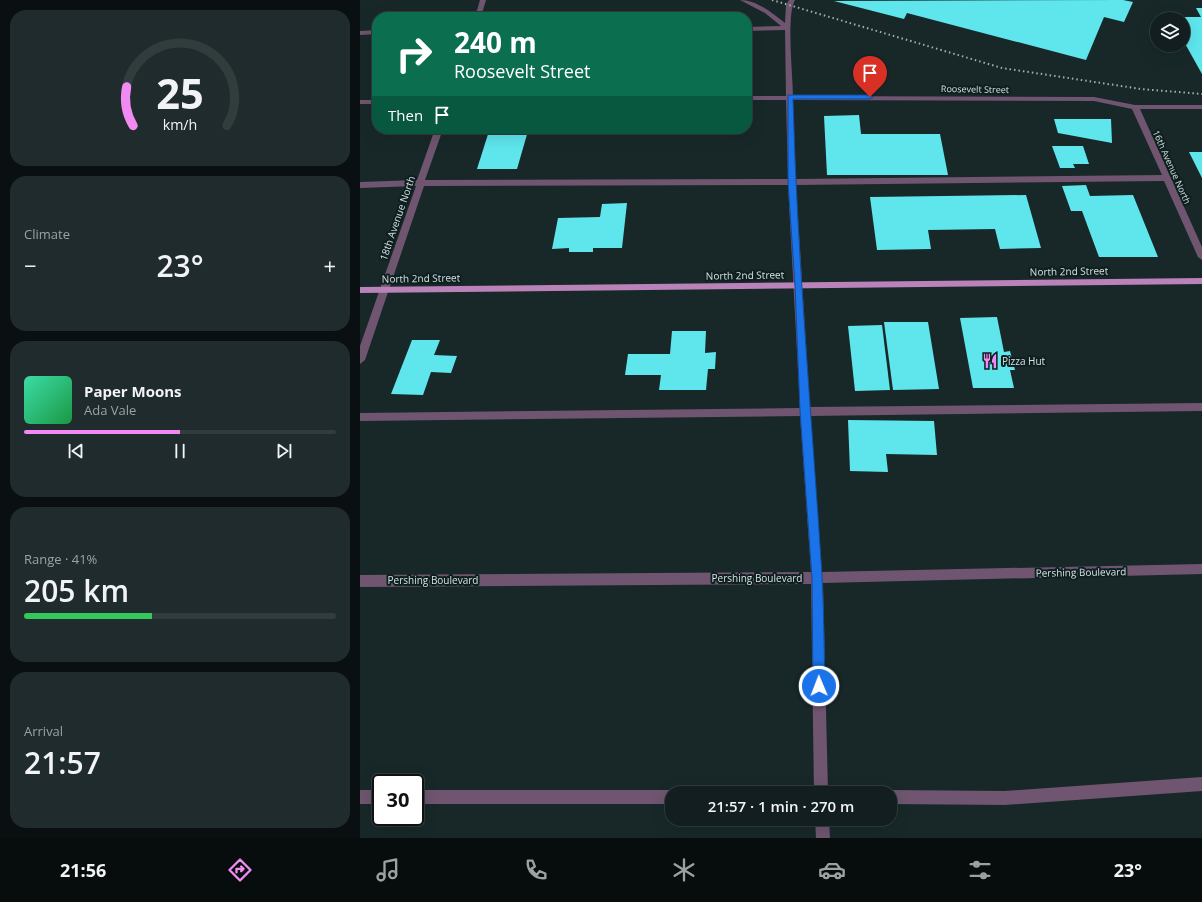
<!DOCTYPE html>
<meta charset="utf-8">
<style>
body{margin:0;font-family:"Open Sans",sans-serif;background:#1f2b2c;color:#f1f3f6;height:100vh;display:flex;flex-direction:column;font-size:15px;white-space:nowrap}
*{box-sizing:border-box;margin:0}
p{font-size:13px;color:#9ca2a4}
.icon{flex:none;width:22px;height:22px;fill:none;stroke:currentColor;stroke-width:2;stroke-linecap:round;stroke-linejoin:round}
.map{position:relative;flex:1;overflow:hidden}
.side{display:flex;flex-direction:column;gap:10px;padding:10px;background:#0a1011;width:360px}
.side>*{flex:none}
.banner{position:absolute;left:12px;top:12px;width:380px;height:122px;border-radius:16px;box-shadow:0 4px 16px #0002,0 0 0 1px #313c3d;background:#0b6e4f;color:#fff;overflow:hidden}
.controls{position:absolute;left:790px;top:12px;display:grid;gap:8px}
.controls a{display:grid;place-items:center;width:40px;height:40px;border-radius:50%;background:#121e1f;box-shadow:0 4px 16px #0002,0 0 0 1px #313c3d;font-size:20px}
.speed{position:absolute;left:12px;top:774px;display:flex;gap:8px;font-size:20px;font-weight:700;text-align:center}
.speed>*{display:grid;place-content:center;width:52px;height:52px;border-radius:50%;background:#121e1f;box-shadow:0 4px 16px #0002,0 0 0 1px #313c3d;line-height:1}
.speed .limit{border:2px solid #111;border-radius:6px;background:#fff;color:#111}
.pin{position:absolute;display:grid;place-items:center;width:34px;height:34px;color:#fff;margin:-41px -17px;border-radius:50% 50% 50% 0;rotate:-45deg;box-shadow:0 0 4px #0007}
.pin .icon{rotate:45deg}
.me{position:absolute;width:44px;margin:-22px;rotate:359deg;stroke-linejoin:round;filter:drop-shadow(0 0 3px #0008)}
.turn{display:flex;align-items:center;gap:14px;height:84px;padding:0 16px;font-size:18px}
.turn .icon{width:52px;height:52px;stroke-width:2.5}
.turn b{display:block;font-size:28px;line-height:34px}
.then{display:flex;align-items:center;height:38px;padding:0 16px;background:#0003;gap:8px;font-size:15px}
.big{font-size:30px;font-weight:600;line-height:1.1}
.side .widget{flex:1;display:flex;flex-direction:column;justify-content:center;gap:6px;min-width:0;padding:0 14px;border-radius:16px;background:#1f2b2c}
.side .dial{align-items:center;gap:0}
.dial svg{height:104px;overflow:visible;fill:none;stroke:#313c3d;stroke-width:7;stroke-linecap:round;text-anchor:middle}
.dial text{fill:#f1f3f6;stroke:none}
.song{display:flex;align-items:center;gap:12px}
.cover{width:48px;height:48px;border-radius:6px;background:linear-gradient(135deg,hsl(160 70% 55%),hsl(140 70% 35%))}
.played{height:4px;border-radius:2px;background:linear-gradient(90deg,#f28af3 50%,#313c3d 50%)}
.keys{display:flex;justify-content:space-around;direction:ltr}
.heat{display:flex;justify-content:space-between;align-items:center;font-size:22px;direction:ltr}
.charge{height:6px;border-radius:3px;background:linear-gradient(90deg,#34c759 41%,#313c3d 0)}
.trip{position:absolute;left:305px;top:786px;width:232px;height:40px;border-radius:16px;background:#121e1f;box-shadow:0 4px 16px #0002,0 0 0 1px #313c3d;font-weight:600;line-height:40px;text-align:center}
.tabs{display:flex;height:64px;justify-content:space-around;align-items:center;background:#070c0c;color:#9ca2a4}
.tabs .icon{width:28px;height:28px}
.tabs .on{color:#f28af3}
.tabs b{font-size:18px;color:#f1f3f6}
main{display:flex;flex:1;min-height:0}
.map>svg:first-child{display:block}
</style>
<main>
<section class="side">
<div class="widget dial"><svg viewBox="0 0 100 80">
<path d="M14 69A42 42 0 1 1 86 69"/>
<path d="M14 69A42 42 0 0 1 9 39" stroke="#f28af3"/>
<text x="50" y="56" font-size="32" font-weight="700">25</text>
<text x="50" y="72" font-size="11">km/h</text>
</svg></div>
<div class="widget"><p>Climate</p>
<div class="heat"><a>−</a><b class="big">23°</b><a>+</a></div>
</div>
<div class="widget">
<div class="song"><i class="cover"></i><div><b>Paper Moons</b><p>Ada Vale</p></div></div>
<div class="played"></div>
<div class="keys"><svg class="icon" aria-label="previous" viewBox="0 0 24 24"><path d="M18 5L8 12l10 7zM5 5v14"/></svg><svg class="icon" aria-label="pause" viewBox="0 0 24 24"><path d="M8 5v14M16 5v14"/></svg><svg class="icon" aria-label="next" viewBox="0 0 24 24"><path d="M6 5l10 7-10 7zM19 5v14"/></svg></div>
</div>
<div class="widget"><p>Range · 41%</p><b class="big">205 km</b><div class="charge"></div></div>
<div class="widget"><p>Arrival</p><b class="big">21:57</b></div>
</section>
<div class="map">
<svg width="842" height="838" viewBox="0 0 842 838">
<rect width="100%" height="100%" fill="#182829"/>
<g fill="#5fe6ed">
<path d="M763,0L773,2L764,22L744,17L726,60L547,13L544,19L474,1Z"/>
<path d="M836,8H842V74L823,40V19H811L810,17H841Z"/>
<path d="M499,115L501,134H580L588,175H467L464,116Z"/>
<path d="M694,119H751L752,143L698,133Z"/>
<path d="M129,131H168L157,169H117Z"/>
<path d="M692,146H723L729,164H713L715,168H700Z"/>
<path d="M829,152H842V178Z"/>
<path d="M726,185L730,196L773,195L798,257H739L722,211H711L702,186Z"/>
<path d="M666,195L681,248L640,249L635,229L568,230L571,249L517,250L510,197Z"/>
<path d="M267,203L262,248H233V252H209V248L192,249L198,218L240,217L242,204Z"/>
<path d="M637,317L644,352L650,351L655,370H650L654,388H613L600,318Z"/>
<path d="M524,322H568L579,389L533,390Z"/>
<path d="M522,325L530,390L495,391L488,326Z"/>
<path d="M312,331H346L345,353L356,352L355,369H348L346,390H299L301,375H265L268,354H310Z"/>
<path d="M52,340H80L74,355L97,356L91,373L71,372L63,395L31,394Z"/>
<path d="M488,420L574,421L577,455L526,454L528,472L490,471Z"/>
</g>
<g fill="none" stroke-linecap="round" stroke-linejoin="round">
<g fill="#6f556f" fill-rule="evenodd">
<path d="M120,0H126L121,17H115Z"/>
<path d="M380,0C397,0 412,13 425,23L426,5L429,0H435C426,15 433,76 433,96L734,97L775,105H842V109H780L842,247V260L838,257L804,181L436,185L450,407L842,403V411L450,416L462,572L842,564V574L463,583L468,793H454L451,584L0,587V575L451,572L440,416L0,421V413L440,408L428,185L64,186L5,360L0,364V346L56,186L0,188V182L57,180L75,129H83L65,180L428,179L426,100H387V96H426L425,30L387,31V27L421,26L405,13ZM433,100L734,101L772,109L802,175L436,179Z"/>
<path d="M17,30V34L0,35V31Z"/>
<rect x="0" y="100" width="17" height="4"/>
<path d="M842,777V791L645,805L530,804V793H525L530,790L645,791Z"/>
<rect x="0" y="790" width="21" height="14"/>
<path d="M55,790H312L317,793H312V804H55Z"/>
<path d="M455,819H469L470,838H456Z"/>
</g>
<path fill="#b982b9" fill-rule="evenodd" d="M842,278V284L0,293V287Z"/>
<path stroke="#a3afb0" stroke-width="2" stroke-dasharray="1.5 3" stroke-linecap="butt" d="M412,0L642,68L781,89L842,94"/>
</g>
<path fill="#1a73e8" stroke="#114b97" d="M428,95H510L513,97L510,99H433C437,258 452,417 462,576C464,613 464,649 465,686L463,689L459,691L455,689L453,686L452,578L440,411L435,286L428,182Z"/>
<defs>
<symbol id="restaurant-bare" viewBox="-9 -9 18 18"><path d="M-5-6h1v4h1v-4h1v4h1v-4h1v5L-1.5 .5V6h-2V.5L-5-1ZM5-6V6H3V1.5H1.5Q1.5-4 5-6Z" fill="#f28af3" stroke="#0e1f20" stroke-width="2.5" paint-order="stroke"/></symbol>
</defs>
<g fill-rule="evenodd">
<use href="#restaurant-bare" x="619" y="350" width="22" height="22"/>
</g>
<g text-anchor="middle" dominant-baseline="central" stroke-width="4" stroke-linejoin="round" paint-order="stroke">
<g font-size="9" fill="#d6e1e1" stroke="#0e1f20">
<text transform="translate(615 89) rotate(1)">Roosevelt Street</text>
<text transform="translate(812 167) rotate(66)">16th Avenue North</text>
</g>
<g font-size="10" fill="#d6e1e1" stroke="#0e1f20">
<text transform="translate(37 218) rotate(-71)">18th Avenue North</text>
<text transform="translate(709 271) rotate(-1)">North 2nd Street</text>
<text transform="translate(385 275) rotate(-1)">North 2nd Street</text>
<text transform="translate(61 278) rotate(-1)">North 2nd Street</text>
<text transform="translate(721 572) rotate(-1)">Pershing Boulevard</text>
<text x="397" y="578">Pershing Boulevard</text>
<text x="73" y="580">Pershing Boulevard</text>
</g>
<g font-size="10" fill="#d6e1e1" stroke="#0e1f20" text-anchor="start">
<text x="642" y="361">Pizza Hut</text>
</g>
</g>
</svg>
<div class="controls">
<a><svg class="icon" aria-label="layers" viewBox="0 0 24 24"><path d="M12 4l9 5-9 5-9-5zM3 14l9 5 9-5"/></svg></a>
</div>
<div class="speed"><div class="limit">30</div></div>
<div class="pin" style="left:510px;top:97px;background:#d93025"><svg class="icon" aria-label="arrive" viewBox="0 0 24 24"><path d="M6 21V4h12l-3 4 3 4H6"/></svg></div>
<svg class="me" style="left:459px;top:686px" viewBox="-20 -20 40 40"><circle r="17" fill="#1a73e8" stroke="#fff" stroke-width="3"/><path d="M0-11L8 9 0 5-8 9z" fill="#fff"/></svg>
<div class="trip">21:57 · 1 min · 270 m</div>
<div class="banner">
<div class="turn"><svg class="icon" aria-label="right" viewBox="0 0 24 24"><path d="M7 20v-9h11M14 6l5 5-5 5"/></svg><div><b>240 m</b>Roosevelt Street</div></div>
<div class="then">Then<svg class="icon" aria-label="arrive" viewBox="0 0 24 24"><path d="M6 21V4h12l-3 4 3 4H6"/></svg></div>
</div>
</div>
</main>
<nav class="tabs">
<b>21:56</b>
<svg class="icon on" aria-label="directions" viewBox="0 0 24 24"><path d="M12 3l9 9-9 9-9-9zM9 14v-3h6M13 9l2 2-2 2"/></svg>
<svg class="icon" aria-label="music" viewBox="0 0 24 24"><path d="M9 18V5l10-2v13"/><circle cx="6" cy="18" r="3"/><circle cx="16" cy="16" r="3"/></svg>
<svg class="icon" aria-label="phone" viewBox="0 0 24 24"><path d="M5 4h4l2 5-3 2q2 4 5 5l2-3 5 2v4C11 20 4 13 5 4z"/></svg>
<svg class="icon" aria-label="climate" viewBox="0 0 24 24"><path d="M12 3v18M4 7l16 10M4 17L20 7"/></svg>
<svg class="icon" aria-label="car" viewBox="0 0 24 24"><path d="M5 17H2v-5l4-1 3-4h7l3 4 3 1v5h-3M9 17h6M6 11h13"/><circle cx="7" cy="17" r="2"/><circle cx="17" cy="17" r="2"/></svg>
<svg class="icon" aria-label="filters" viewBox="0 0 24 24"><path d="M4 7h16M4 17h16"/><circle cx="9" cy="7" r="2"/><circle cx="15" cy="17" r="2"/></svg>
<b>23°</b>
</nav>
